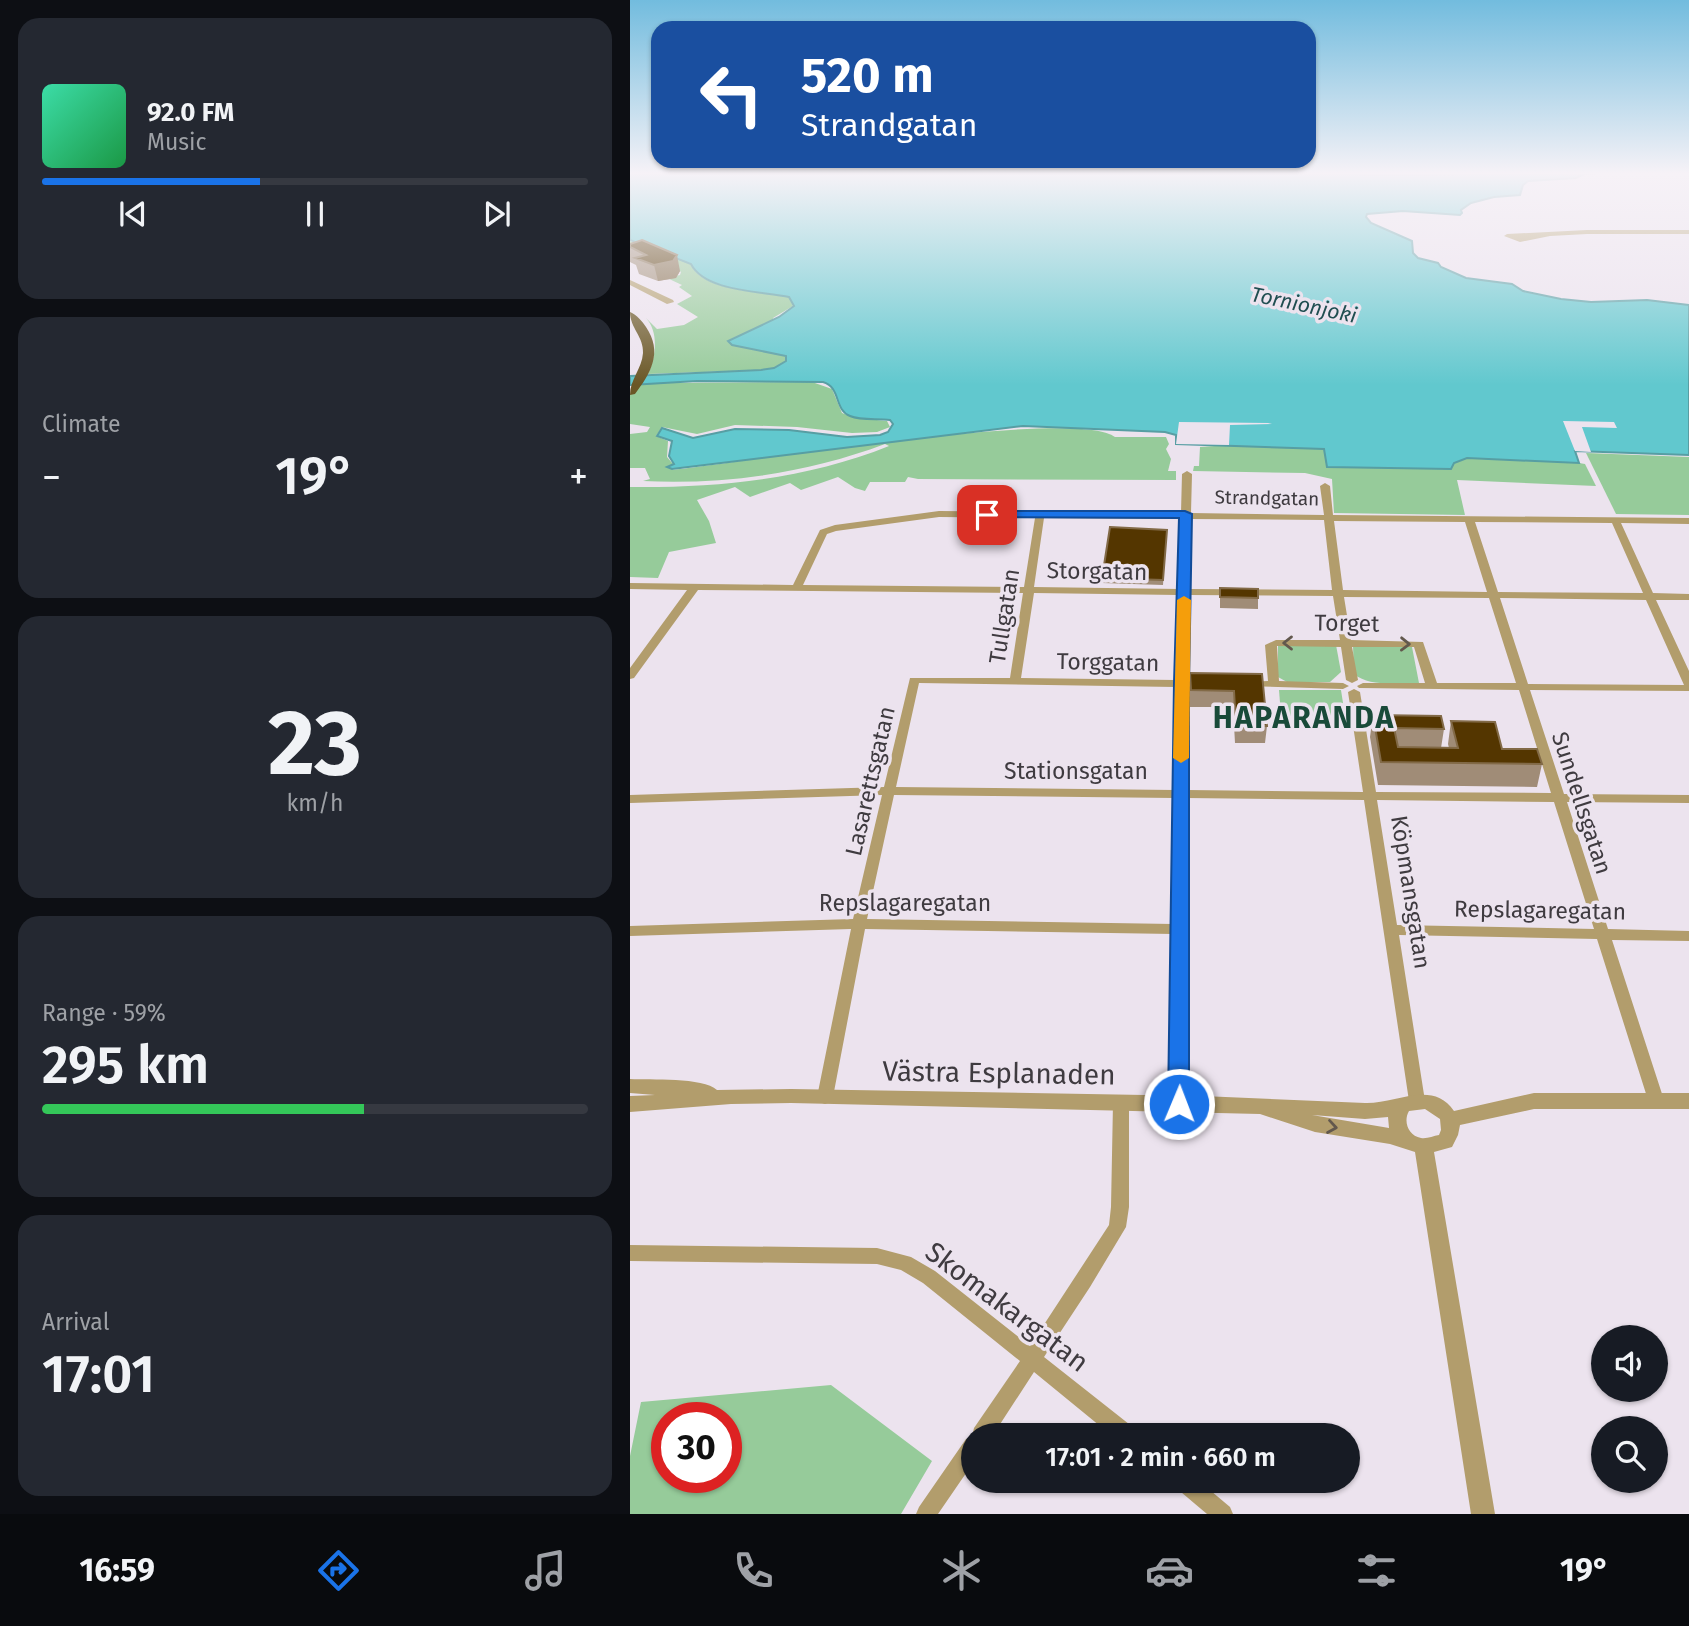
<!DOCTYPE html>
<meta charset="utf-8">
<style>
body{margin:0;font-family:"Fira Sans",sans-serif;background:#242831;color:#f1f3f6;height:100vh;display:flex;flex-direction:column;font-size:26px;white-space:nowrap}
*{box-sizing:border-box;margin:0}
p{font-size:23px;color:#9ea1a6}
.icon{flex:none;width:38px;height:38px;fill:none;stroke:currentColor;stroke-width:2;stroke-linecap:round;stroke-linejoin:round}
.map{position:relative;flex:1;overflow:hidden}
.drawer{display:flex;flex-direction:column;gap:18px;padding:18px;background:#0d0f14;width:630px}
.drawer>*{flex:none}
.banner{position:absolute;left:21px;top:21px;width:665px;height:147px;border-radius:21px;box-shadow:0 2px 5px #0004;background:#1a4fa0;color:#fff;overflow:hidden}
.tools{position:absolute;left:961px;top:1325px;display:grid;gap:14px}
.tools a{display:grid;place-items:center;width:77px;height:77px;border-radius:50%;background:#171b24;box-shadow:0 2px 5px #0004;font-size:35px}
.speed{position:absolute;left:21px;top:1402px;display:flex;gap:14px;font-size:35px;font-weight:700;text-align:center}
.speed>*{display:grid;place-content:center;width:91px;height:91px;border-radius:50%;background:#171b24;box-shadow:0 2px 5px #0004;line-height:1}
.speed .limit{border:10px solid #d22;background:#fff;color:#111}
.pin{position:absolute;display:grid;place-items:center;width:60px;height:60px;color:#fff;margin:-30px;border-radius:14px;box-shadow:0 4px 10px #0006}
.me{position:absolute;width:77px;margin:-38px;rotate:1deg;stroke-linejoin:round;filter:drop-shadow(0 0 5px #0008)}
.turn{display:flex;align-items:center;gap:24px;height:147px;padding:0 35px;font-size:32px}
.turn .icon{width:91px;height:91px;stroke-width:2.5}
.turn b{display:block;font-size:49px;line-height:60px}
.big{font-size:52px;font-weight:600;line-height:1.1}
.drawer .card{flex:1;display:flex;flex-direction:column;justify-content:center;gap:10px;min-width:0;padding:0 24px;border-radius:21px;background:#242831}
.drawer .dial{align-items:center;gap:0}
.dial b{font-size:91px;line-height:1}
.song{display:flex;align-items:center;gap:21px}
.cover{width:84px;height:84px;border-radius:10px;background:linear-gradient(135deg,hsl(160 70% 55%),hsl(140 70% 35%))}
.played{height:7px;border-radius:4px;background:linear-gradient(90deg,#1a73e8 40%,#363941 40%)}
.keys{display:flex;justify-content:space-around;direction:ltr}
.heat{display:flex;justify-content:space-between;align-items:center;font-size:38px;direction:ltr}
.charge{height:10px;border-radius:5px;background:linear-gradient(90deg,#34c759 59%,#363941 0)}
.trip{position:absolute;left:331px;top:1423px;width:399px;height:70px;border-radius:35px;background:#171b24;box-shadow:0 2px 5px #0004;font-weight:600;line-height:70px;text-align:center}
.tabs{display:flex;height:112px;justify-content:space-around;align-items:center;background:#090b0e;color:#9ea1a6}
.tabs .icon{width:49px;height:49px}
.tabs .active{color:#1a73e8}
.tabs b{font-size:32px;color:#f1f3f6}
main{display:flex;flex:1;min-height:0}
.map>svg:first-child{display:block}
</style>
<main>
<section class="drawer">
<div class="card">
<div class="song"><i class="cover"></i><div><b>92.0 FM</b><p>Music</p></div></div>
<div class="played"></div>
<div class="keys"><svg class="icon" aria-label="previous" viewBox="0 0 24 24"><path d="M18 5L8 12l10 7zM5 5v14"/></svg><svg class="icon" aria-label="pause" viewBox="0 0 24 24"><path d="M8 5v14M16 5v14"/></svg><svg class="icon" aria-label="next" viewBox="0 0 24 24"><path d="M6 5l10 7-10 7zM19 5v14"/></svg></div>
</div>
<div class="card"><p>Climate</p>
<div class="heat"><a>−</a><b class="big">19°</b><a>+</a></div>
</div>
<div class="card dial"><b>23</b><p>km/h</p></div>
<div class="card"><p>Range · 59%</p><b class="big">295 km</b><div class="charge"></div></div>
<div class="card"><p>Arrival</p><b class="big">17:01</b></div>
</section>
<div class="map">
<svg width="1059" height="1514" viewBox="0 0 1059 1514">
<rect width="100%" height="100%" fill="#ece3ee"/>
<g fill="#96cb9a" fill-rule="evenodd">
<path d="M0,241L61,264C70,291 134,292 159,297L163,306L143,318L144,322L252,357L131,370L18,374C26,357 29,332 16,318L27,329L54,325L68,317L47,304L62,296L49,287L52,285L37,278L50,275L51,272L44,266L49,264L0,257Z"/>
<path d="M182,382L202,389L212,413L226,418L257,421L260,427L247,432L222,433L167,427L105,425L67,434L32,427L26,436L38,441L37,457L43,464L38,467L43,470C111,463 446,407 485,437H536L539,444L536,449L541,459L538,471H546V480L288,479L278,477L275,482H240L235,491L225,488L208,477L171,490L160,483L120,497L105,487L67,500L79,521L86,543L39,552L28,578L0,577V487C88,488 177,479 259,446L255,444C178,473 95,485 13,481L20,479L15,468H0V434L17,432L20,427L0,424V395L10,384L28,383Z"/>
<path d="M599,445L694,449L697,467L821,469L824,463L837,458L949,463L955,464L966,486L827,480L835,515L704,513L702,479L675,473L563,471L564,466H569L570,447Z"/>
<path d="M956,453L1059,457V515L986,514Z"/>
<path d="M706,645L711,672L700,682H657L648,677V646Z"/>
<path d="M723,646L782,647L789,683C769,682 741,688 724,674Z"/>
<path d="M649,690H711L715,716H651Z"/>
<path d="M201,1385L302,1461L271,1514H0V1456L11,1402ZM37,1418H96V1477H37Z"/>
</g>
<path fill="#61c8ce" stroke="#579ea3" stroke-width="2" d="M0,173H694L745,175L966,173L954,174L946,178L898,181L893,185L890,195L864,197L841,203L831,210L832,213L830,215L773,211L737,214L736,217L741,223L782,241L783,253L788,258L808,263L811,267L836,278L882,284L893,291L931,299L961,302L1017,300L1059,305V455L945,451L949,463L837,458L824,463L821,469L697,467L694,449L546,444V435L535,432L393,426L42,469L37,467L44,464L39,456L42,441L27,436L32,428L63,438L105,429L159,430L217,437L250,435L258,432L263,424L260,420C248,418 232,421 220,416C204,410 211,387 193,382L67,381L0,385V376L131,370L144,368L156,361V356L102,345L98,341L149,317L164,306L159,297C132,291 75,292 61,264L0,240Z"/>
<g fill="#ece3ee">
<path d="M933,421L984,422L987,428L952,427L961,452L945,451Z"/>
<path d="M549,422L638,423L642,424L600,425L599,445L546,444Z"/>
</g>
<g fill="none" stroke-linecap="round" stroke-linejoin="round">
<g fill="#b29d6c" fill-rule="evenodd">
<path d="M957,230H1059V234H957L920,236L890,242L874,236L877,234Z"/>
<path d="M0,280L43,300L44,302L37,304L0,285Z"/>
<path d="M557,471L562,474L561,513L694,515L690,486L695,483L700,486L703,515L1059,518V524L991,523L1023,593L1059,594V600H1026L1059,671V691L900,690L934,794L1059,795V803L937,802L978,929L1059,931V941L982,940L1034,1100L1032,1105L1026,1107L1020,1105L1018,1100L967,939L769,935L795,1101L793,1106L787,1108L781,1106L779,1101L734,800L557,798V1104L555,1109L549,1111L543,1109L541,1104L543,934L235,929L203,1097L201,1102L195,1104L189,1102L187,1097L221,929L0,936V926L223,919L252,795L0,803V795L254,787L280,678H380L393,593L68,590L4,678L0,679V668L57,590L0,589V583L163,585L190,530L205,525L309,511L551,513L552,474ZM309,517L405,518L394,587L173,585L197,534L206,531ZM414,518L551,519L549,589L404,587ZM561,519L694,520L702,590L559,589ZM704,521L835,522L857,592L713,590ZM845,522L982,523L1013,593L868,592ZM404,593L548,595L545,680L391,678ZM559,595L703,596L710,640H646L635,645L638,681L614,682L612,684L614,686L713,689L719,686L713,683L649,681L647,646L711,647L716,680L722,683L728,680L722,647H784L795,683H733L727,686L729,688L889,690L921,793L746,792L730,692L724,689L718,692L733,792L557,790V687H575L581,684L575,681L557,680ZM714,597L859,598L886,683H807L793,642L721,640ZM870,598L1016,600L1054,685L898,684ZM289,683L545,687L544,790L266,787ZM264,795L544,798L543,924L237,919ZM747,800L924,802L964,929L767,925Z"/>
<path d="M491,1096L497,1098L499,1103V1207L496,1227L460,1287L414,1357L504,1428L507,1435H481L404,1372L363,1435H343V1463L308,1514H286L289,1507L336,1439L342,1437L344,1428L390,1361L293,1283L271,1270L247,1264L0,1261V1245L247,1248L281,1257L305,1271L400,1346L479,1225L481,1207L483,1103L485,1098Z"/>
<path d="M542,1480H568L600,1507L603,1514H577L545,1487Z"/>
</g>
<path fill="#b29d6c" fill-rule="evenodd" d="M0,1079C20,1080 73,1077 87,1090L161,1089L572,1096L735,1103C765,1104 803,1079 824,1111L904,1093H1059V1109H904L830,1125L828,1135L822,1147L804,1152L865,1514H841L785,1152L760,1144L685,1132L630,1114L161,1103L101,1104L0,1112V1096L25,1095L0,1093ZM795,1109L810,1119L811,1130L809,1135C803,1136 797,1139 791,1138C778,1136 773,1121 779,1111ZM682,1115L735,1119L758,1117L759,1128Z"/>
<path fill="#6a5726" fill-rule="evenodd" d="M0,312C7,315 12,321 16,327C33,352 21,373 5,394L0,395C0,379 12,369 13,353C14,337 0,328 0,312Z"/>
</g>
<g fill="#a08c77">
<path d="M0,244L50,271L46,278L28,281L9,274L6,265L0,262Z"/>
<path d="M537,530L533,585L472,583V578Z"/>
<path d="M590,588L628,598V609L590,608Z"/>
<path d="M560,673L632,674L637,726L635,743H605L603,707H560Z"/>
<path d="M743,715L814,729L811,748H819L818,744L821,721L872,749L912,764L907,787L748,785L740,737Z"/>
</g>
<path fill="#826a47" d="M47,255L50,271L46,278L28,281L24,265Z"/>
<g fill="#543600" stroke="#826a47" stroke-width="2">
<path d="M12,240L47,255L43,261L24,265L5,258L16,255L0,247V244Z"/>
<path d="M480,527L537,530L533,580L472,578Z"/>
<path d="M590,588L628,589V598L590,597Z"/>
<path d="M560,673L632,674L637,726H606L604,691L561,690Z"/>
<path d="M743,715L811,716L814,729L764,728L768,747L828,748L821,721L865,722L872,749H907L912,764L751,762Z"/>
</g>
<defs><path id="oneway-chevron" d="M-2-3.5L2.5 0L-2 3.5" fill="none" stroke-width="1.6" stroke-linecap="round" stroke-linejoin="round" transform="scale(1.75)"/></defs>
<g stroke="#62584d">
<use href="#oneway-chevron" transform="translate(658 643) rotate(-180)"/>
<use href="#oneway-chevron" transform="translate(775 644) rotate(1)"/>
<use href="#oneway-chevron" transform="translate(702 1127) rotate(9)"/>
</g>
<linearGradient id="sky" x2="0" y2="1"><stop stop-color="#72bcde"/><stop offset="0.45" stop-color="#f6f2f7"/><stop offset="1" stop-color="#f6f2f7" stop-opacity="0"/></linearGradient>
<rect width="1059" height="385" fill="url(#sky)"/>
<path fill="#1a73e8" stroke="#114b97" stroke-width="2" d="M357,511H555L562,514L559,683V1104L556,1110L549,1112L541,1110L538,1104L544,683L549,518L352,517L350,515Z"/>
<path fill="#f59e0b" d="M554,596L561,600L559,758L551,763L543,758L547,600Z"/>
<g text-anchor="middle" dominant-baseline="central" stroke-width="7" stroke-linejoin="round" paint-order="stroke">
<g font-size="19" fill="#3f3b40" stroke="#ece3ee">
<text transform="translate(637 498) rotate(1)">Strandgatan</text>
</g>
<g font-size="21" font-style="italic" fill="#204e51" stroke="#ece3ee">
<text transform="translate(674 305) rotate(12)">Tornionjoki</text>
</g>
<g font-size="23" fill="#3f3b40" stroke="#ece3ee">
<text transform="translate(467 571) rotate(1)">Storgatan</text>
<text transform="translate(374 616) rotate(-81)">Tullgatan</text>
<text transform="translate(717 623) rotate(1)">Torget</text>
<text transform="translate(478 662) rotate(1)">Torggatan</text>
<text x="446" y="771">Stationsgatan</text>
<text transform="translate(240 781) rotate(-77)">Lasarettsgatan</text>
<text transform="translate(952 803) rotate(72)">Sundellsgatan</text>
<text transform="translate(781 892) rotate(81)">Köpmansgatan</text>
<text x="275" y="903">Repslagaregatan</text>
<text transform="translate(910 910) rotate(1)">Repslagaregatan</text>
</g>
<g font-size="28" fill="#3f3b40" stroke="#ece3ee">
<text transform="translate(369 1073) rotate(1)">Västra Esplanaden</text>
<text transform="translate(377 1307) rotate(37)">Skomakargatan</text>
</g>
<g font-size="30" font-weight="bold" letter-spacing="2" fill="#194a39" stroke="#ece3ee">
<text x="674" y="718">HAPARANDA</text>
</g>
</g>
</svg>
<div class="tools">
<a><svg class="icon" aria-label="sound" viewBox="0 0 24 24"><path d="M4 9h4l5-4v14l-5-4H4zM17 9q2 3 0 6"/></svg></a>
<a><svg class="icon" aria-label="search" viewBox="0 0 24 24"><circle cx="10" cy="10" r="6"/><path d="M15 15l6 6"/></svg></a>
</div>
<div class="speed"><div class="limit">30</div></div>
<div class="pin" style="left:357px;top:515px;background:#d93025"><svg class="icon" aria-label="arrive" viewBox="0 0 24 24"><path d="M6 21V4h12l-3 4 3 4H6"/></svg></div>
<svg class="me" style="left:549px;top:1104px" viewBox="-20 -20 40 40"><circle r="17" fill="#1a73e8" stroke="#fff" stroke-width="3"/><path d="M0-11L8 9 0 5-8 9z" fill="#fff"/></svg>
<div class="trip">17:01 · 2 min · 660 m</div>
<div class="banner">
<div class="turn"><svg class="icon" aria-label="left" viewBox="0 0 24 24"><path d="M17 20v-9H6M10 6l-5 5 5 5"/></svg><div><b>520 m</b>Strandgatan</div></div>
</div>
</div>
</main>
<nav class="tabs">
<b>16:59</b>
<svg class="icon active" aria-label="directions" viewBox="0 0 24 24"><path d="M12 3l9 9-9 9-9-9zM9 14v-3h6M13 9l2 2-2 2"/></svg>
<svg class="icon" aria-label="music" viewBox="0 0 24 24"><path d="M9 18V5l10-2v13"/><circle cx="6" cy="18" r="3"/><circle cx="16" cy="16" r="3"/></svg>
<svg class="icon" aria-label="phone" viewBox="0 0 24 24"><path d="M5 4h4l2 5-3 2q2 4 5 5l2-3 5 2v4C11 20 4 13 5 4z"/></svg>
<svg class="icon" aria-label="climate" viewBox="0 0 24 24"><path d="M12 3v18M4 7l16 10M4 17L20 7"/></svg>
<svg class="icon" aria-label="car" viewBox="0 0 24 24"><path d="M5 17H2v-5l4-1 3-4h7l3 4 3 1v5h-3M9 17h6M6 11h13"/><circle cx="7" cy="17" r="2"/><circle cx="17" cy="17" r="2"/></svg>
<svg class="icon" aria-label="filters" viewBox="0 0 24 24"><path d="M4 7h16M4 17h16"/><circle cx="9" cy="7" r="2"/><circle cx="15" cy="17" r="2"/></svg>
<b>19°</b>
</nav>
